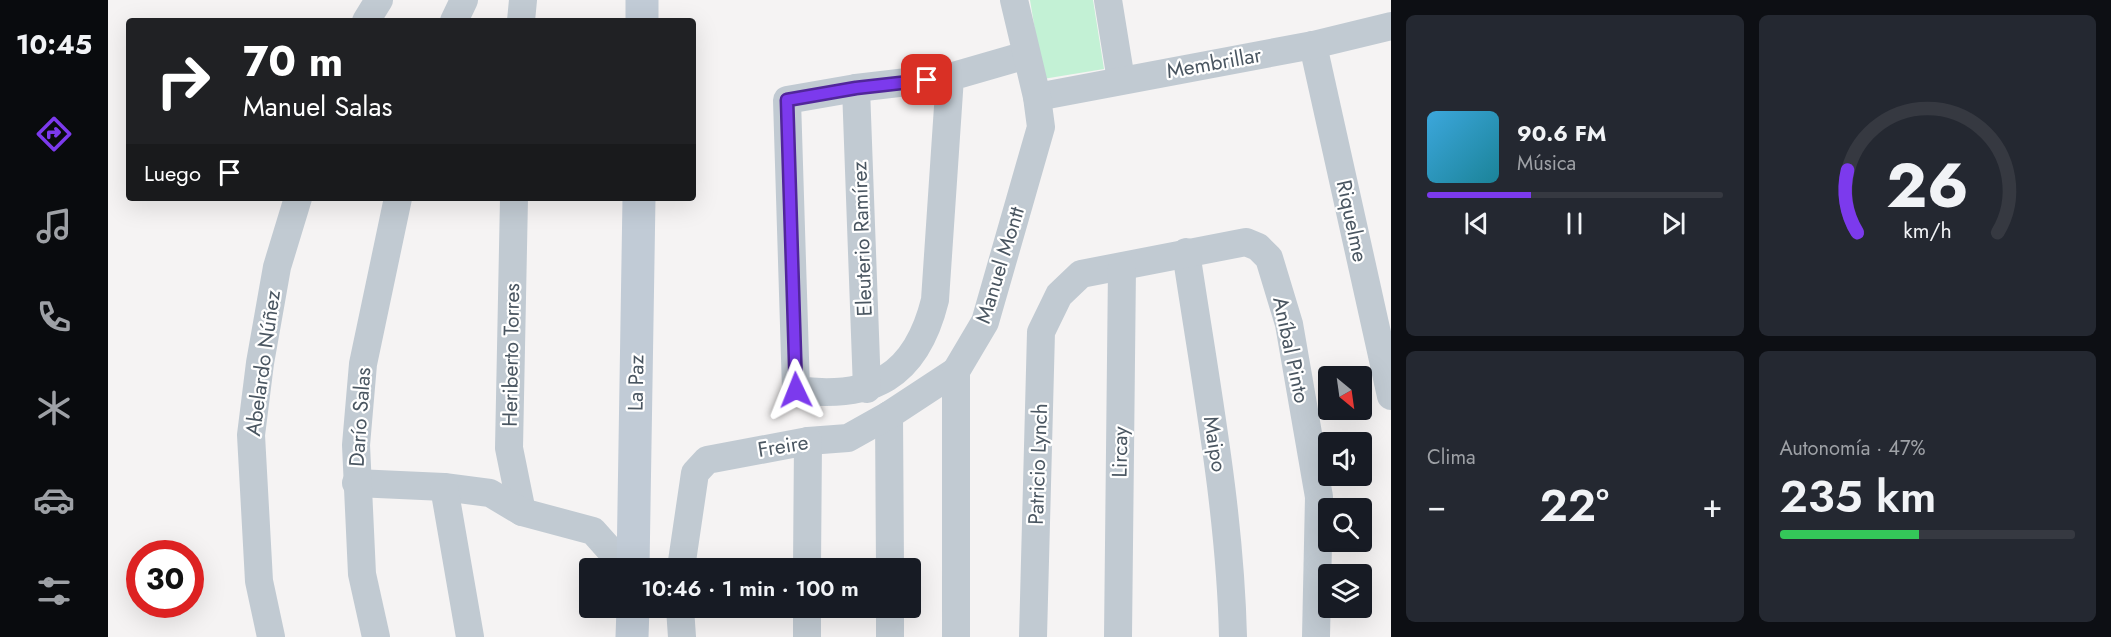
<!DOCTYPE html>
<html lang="es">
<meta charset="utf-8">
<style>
body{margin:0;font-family:Jost,sans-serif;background:#242831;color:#f1f3f6;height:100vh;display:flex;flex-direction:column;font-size:22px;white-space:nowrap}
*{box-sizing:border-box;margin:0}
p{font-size:20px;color:#9ea1a6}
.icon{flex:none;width:33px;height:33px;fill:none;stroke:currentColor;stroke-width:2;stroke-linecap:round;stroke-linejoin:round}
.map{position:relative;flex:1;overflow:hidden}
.sheet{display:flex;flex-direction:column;gap:15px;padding:15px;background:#0d0f14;width:720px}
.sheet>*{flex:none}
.guide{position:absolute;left:18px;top:18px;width:570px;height:183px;border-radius:6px;box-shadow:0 6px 24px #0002;background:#202124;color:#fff;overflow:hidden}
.needle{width:39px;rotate:151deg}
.tools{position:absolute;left:1210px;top:366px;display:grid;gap:12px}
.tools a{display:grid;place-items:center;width:54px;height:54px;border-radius:6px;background:#171b24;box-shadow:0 6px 24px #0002;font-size:30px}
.speed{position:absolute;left:18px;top:540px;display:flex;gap:12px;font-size:30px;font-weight:700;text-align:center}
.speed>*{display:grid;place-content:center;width:78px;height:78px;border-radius:50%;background:#171b24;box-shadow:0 6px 24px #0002;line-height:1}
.speed .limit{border:9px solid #d22;background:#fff;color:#111}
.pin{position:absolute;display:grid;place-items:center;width:51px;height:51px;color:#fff;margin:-26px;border-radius:12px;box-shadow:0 3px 9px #0006}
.me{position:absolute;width:66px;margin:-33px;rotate:358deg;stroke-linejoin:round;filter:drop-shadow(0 0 4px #0008)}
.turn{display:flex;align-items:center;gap:21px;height:126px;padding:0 18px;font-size:27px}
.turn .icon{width:78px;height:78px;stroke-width:2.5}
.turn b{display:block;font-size:42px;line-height:51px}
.then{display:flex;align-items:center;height:57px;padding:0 18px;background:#0003;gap:12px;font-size:22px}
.big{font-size:45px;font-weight:600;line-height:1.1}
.sheet .tile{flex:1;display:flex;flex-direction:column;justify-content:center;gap:9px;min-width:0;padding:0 21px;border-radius:9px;background:#242831}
.sheet .dial{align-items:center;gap:0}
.dial svg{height:156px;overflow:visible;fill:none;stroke:#363941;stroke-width:7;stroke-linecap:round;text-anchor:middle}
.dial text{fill:#f1f3f6;stroke:none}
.song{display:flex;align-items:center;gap:18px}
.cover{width:72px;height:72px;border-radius:9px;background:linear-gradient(135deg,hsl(200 70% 55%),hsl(190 70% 35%))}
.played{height:6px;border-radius:3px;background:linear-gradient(90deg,#7c3aed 35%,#363941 35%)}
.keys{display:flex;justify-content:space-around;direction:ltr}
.heat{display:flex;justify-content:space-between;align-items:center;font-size:33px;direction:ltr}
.charge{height:9px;border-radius:4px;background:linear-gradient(90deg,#34c759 47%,#363941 0)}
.sheet .tiles{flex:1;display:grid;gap:15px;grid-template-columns:repeat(2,1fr)}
.trip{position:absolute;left:471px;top:558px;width:342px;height:60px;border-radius:6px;background:#171b24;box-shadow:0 6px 24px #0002;font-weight:600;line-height:60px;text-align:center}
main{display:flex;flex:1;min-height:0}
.tab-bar{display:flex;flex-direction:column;width:108px;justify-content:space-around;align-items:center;background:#090b0e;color:#9ea1a6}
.tab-bar .icon{width:42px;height:42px}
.tab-bar .selected{color:#7c3aed}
.tab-bar b{font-size:27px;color:#f1f3f6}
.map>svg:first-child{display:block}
</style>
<main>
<nav class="tab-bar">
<b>10:45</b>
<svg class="icon selected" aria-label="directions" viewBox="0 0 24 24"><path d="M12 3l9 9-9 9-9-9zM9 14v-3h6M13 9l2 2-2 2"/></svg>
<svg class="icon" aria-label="music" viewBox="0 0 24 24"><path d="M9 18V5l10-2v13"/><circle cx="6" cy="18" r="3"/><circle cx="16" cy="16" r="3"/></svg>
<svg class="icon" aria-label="phone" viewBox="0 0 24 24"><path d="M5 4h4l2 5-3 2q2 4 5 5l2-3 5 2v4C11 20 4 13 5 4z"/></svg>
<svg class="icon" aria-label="climate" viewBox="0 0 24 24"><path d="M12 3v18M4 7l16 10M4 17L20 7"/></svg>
<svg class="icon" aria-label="car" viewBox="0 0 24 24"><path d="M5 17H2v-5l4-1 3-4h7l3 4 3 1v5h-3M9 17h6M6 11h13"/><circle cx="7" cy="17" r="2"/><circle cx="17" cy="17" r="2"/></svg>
<svg class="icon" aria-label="filters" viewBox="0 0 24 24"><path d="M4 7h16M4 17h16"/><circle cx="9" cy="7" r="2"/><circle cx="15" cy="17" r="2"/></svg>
</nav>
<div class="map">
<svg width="1283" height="637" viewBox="0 0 1283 637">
<rect width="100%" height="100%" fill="#f5f3f3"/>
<path fill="#c3f1d5" d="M922,0H985L996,69L935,79Z"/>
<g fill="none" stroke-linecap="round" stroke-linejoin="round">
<g stroke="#c1cad2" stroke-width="28">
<path d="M1000,0L1013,80"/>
<path d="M258,21L271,0"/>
<path d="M346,21L356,0"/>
<path d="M413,21L415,0"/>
<path d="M1205,45L1283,396"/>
<path d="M842,77L827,300C808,377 764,400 688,390L679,100L748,88L842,77L918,55"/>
<path d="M748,88L759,389"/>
<path d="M929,97L1205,45L1283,26"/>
<path d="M406,198L401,448L414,512"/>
<path d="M1078,252C1097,380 1122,508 1125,637"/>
<path d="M781,415L782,568"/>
<path d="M248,483L336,487L382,493L414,512L485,531L518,568"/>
<path d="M336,487L362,637"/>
<path d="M573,568L587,473L599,460L700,441L740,438L781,415L848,371"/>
<path d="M699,568L700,441"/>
<path d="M572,608L574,637"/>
<path d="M782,608V637"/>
<path d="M163,637L151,581L143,435L152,363L169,267L190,198"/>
<path d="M268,637L254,574L248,445L255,364L290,198"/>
<path d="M699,637V608"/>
<path d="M848,637V371L877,322L933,127L929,97L906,0"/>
<path d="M925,637L933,332L951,295L973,274L1138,242L1150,247L1161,258L1181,324L1211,497L1208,637"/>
<path d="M1010,637L1014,267"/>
</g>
<g stroke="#c1cbd6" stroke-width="33">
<path d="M534,21V0"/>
<path d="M525,568L531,198"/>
<path d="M524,637L525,608"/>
</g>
</g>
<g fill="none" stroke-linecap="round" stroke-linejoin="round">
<defs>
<path id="route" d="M688,390L679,100L748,88L819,80"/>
</defs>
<use href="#route" stroke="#51269a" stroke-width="15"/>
<use href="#route" stroke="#7c3aed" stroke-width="10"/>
</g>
<g text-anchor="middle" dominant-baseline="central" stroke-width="4.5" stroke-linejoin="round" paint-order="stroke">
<g font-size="21" fill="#4a5661" stroke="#fff">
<text transform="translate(1106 63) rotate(-10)">Membrillar</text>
<text transform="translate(1244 221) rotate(78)">Riquelme</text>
<text transform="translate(754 239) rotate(-92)">Eleuterio Ramírez</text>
<text transform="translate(892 265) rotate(-73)">Manuel Montt</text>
<text transform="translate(1183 350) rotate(78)">Aníbal Pinto</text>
<text transform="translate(403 355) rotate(-89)">Heriberto Torres</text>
<text transform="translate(155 363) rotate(-82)">Abelardo Núñez</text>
<text transform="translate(528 383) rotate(-89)">La Paz</text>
<text transform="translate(252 417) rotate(-86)">Darío Salas</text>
<text transform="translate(1107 444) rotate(81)">Maipo</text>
<text transform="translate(675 446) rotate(-9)">Freire</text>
<text transform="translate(1012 452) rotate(-89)">Lircay</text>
<text transform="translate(930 464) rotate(-88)">Patricio Lynch</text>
</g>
</g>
</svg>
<div class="tools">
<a><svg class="needle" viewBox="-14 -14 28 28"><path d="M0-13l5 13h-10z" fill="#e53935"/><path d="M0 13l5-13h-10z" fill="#9ea1a6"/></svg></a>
<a><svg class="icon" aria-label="sound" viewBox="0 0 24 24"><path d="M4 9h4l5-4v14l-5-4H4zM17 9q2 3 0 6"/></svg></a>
<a><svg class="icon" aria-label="search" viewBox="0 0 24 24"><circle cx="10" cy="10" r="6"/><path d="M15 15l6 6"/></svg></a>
<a><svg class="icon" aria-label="layers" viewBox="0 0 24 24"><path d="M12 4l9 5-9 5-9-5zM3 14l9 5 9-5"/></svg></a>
</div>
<div class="speed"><div class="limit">30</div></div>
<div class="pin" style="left:819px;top:80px;background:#d93025"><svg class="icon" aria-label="arrive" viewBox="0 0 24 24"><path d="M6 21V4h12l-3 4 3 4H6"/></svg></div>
<svg class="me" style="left:688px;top:390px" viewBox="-20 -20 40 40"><path d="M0-17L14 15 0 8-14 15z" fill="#7c3aed" stroke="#fff" stroke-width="4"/></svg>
<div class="trip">10:46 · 1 min · 100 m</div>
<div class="guide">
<div class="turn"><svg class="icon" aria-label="right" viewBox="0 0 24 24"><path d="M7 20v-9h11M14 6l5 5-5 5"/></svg><div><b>70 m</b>Manuel Salas</div></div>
<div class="then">Luego<svg class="icon" aria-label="arrive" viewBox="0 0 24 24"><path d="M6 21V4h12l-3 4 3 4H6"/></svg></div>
</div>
</div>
<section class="sheet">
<div class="tiles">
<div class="tile">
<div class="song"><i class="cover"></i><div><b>90.6 FM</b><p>Música</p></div></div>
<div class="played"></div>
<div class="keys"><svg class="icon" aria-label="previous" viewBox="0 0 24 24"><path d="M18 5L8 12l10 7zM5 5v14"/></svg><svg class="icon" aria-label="pause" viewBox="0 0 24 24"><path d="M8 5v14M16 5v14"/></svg><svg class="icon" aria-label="next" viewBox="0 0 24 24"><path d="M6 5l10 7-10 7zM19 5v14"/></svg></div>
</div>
<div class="tile dial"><svg viewBox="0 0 100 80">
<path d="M14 69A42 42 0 1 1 86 69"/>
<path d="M14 69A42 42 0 0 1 9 37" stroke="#7c3aed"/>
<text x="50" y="56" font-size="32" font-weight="700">26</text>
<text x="50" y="72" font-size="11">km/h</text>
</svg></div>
<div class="tile"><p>Clima</p>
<div class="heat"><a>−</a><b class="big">22°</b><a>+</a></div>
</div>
<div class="tile"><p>Autonomía · 47%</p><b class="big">235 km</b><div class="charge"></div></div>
</div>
</section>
</main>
